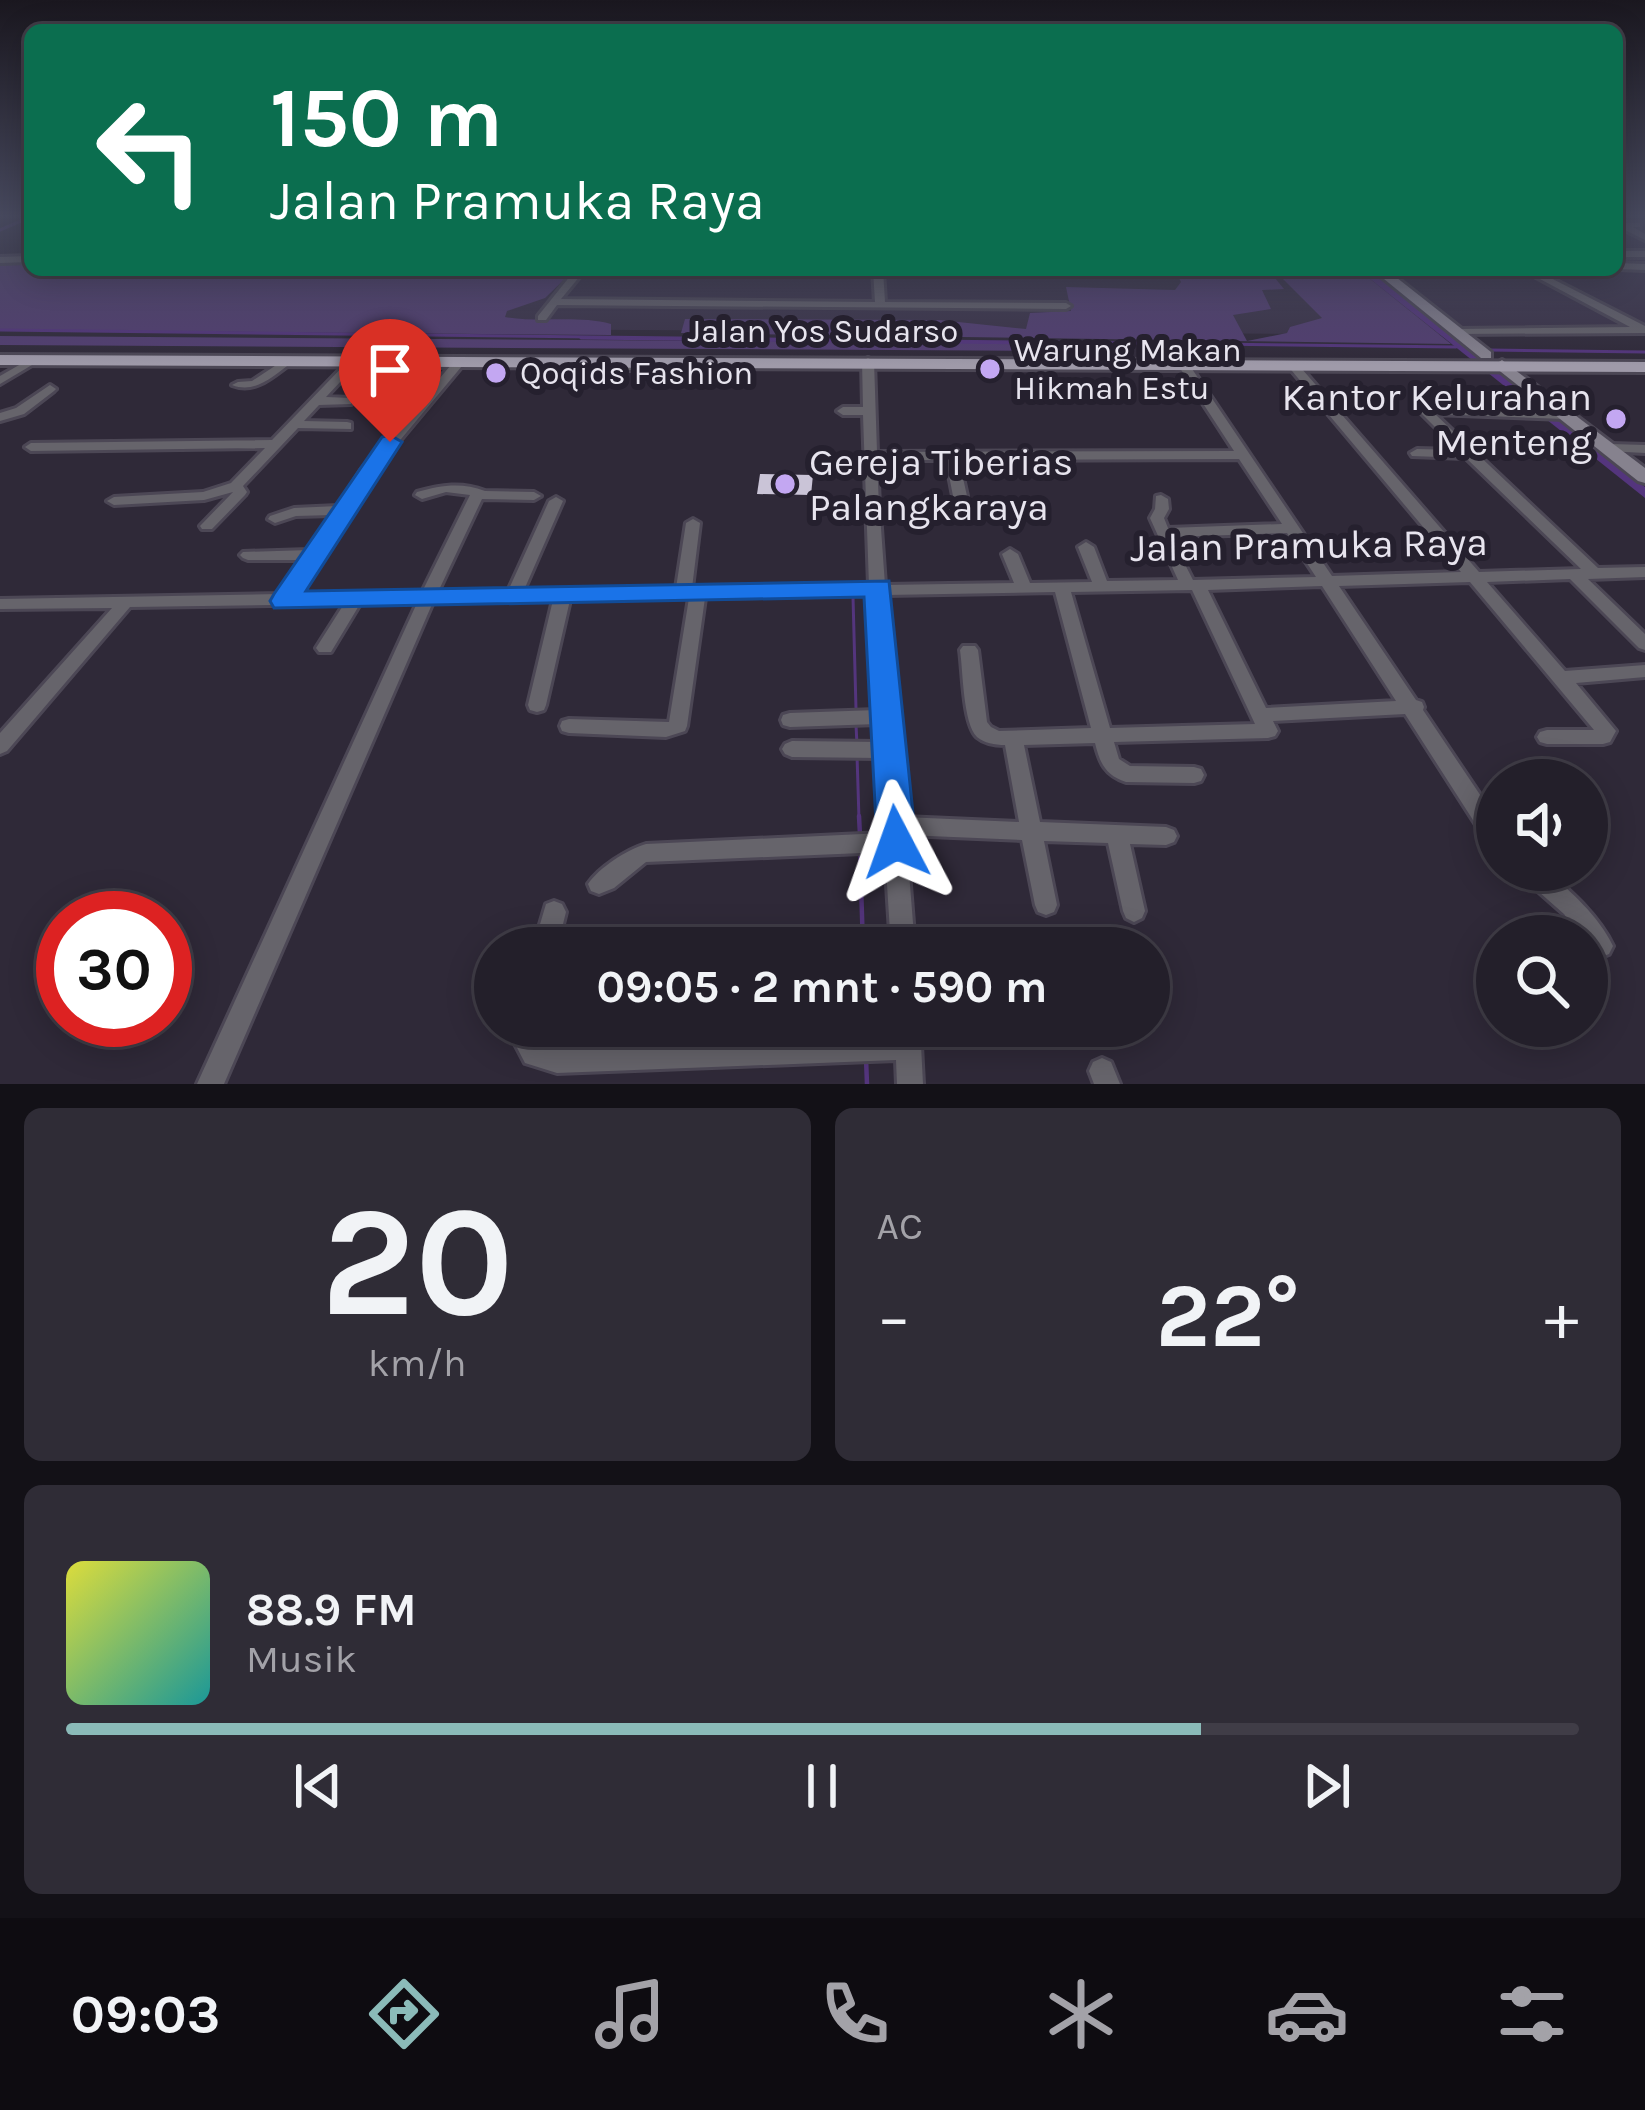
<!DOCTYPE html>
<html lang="id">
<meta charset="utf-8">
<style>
body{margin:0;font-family:Karla,sans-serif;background:#2f2c36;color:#f1f3f6;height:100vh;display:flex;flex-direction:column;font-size:45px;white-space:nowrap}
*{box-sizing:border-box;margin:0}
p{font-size:39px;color:#a3a2a8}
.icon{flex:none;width:66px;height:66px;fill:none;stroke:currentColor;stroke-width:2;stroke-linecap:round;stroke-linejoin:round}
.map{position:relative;height:1084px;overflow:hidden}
.drawer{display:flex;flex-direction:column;gap:24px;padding:24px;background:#131117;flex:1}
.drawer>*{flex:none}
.top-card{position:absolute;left:24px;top:24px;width:1599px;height:252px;border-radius:18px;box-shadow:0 6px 30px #0003,0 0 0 3px #403d47;background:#0b6e4f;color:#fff;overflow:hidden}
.tools{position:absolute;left:1476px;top:759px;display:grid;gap:24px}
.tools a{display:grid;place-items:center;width:132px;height:132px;border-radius:50%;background:#231f2a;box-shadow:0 6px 30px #0003,0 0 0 3px #403d47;font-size:60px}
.speed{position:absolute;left:36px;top:891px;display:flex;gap:24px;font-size:60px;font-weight:700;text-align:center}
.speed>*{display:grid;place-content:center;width:156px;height:156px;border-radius:50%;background:#231f2a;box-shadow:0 6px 30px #0003,0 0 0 3px #403d47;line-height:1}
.speed .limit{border:18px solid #d22;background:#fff;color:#111}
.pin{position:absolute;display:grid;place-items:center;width:102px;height:102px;color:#fff;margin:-123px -51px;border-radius:50% 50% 50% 0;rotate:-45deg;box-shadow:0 0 12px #0007}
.pin .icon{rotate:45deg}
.me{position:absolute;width:132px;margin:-66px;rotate:356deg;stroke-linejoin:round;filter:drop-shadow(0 0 9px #0008)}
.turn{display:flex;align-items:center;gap:42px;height:252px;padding:0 48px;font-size:54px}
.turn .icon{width:156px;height:156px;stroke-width:2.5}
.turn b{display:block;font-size:84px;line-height:102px}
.big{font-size:90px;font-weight:700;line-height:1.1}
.drawer .widget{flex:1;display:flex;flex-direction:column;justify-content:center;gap:18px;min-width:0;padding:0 42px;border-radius:18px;background:#2f2c36}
.drawer .dial{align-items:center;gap:0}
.dial b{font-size:156px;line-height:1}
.song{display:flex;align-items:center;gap:36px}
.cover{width:144px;height:144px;border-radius:18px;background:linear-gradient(135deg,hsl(60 70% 55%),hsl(180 70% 35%))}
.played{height:12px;border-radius:6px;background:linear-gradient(90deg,#8bbbb9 75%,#403d47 75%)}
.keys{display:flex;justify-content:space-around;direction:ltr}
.heat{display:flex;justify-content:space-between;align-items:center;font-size:66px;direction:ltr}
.drawer .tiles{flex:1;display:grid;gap:24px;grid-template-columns:1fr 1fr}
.widget:last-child{grid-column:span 2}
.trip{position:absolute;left:474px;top:927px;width:696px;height:120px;border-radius:60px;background:#231f2a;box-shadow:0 6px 30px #0003,0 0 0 3px #403d47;font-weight:700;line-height:120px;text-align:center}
.menu{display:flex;height:192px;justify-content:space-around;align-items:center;background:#0e0c11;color:#a3a2a8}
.menu .icon{width:84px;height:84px}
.menu .on{color:#8bbbb9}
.menu b{font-size:54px;color:#f1f3f6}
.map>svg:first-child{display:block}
</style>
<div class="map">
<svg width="1645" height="1084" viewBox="0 0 1645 1084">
<rect width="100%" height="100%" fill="#2f2938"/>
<path fill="#3a3247" d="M1617,215H1645V336L482,329L533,270H1617Z"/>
<g fill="#533e72">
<path d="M0,262H30V270H574L545,298L507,311L505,317C541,323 578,315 611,324V335L0,330Z"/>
<path d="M1175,270L1214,277L1275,278L1284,289L1262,290L1271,309L1233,315L1247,341L1287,333L1290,327L1322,318L1274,270H1359L1451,344L681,333L685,319L939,320L1026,329L1030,313L1071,311L1066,287L1175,290L1181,282Z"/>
<path d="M0,336L1043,343L1049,351L0,345Z"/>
</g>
<path fill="#54357d" d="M1359,270H1369L1645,487V498Z"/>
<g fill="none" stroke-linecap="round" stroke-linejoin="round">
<g stroke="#54357d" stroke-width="3">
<path d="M0,230L30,217"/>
<path d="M0,256H30"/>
<path d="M0,330L1456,347"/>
<path d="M581,338L1039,343"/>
<path d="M1489,350L1645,352"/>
<path d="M853,597L856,709"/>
<path d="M856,725L857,745"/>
<path d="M857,755L859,819"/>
</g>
<g stroke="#54357d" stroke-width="4.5">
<path d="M859,816L860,835"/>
<path d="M860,851L863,948"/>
<path d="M866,1058L867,1084"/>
</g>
</g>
<path fill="#cac4d7" d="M760,474L813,475L811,495L757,494Z"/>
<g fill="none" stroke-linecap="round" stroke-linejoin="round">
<defs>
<g id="street">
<path d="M1622,223H1640V227H1633L1645,234V240L1619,227V223Z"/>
<rect x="1617" y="251" width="28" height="6"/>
<path d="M30,256V262L0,263V257Z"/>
<path d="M1617,263L1645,264V270L1617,269Z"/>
<path d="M575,270H585L561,299L875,302L873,270H883L885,302L1066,303L1071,306L1066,309L557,305L546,320H538V316Z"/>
<path d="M1523,270H1535L1645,326V333L1454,334L1453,332L1458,329L1630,327Z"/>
<path d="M33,357L39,360L37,362L0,384V376Z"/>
<path d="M461,357L467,360L371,475L297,594L422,592L470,495L446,492L422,499L415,495L417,492C441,485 462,482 485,491L534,492L541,496L534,500L482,499L438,592L508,591L549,501L556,497L563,501L524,590L676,588L686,523L693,519L700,523L692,588L698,586L869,585L863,415H843L837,411L843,407H863L862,361L868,358L874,361L877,452L1234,451L1176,362L1182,359L1186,360L1332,576L1461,572L1287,365V361H1295L1479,572L1581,569L1466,458L1412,456L1410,453L1417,449L1458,450L1418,410L1424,406L1569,412L1571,415L1565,419L1435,414L1598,568L1645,567V577L1588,579L1645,634V650L1639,648L1570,579L1487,582L1565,671L1645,665V677L1576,683L1616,731L1610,742L1603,744H1547L1540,742L1537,737L1540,732L1547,730H1594L1470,582L1339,586L1416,700L1422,702L1424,707L1423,710L1497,820V847L1489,845L1405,714L1273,721L1278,731L1275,736L1268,738L1114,742L1119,759L1130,766L1194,767L1201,769L1204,775L1201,781L1194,783L1126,782C1105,775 1100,763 1095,743L1024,745L1040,822L1166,827L1174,830L1177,836L1174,842L1166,845L1130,844L1145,911L1142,918L1134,922L1126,918L1123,911L1108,843L1044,841L1057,905L1054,912L1046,915L1038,912L1035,905L1022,840L906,835L915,948H891L885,852L646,862L614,888L599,894L591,891L588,884C599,868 626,850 646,844L884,833L880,758L792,757L785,754L782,749L785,744L792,741L879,742L878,724L790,727L783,725L781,720L783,715L790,713L877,710L870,595L705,598L687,726L685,731L666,737L569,733L562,731L560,726L562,721L569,719L669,722L689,598L570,600L546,705L544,710L537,712L530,710L528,705L553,600L433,602L224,1084H197L417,603L360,604L331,652H319L316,648L344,604L130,607L7,751L0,754V733L112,608L0,609V599L280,594L303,560H248L243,558L240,555L243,552L309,550L332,515L296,516L275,523L268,519L270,516L294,508L338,506L361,470L457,358ZM1239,459L1282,524L1168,528L1164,518L1169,509L1168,499L1161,495L1156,496L1155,509L1150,518L1178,580L1107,581L1094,547L1086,542L1078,547L1092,582L1030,583L1018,554L1010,549L1002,554L1014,583L885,585L880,514H980L987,510L980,506H879L877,460H946L953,496L960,500L967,496L959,460ZM1287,533L1316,577L1193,580L1171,537ZM1322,586L1396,701L1266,708L1208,590ZM1192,590L1255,724L1110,728L1071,592ZM1055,592L1091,728L999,731L991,727L987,722L978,650L975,646H963L960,650C963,670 963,724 977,737C984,743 995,745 1005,745L1019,822L904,817L886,595Z"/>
<path d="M287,358L293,361L291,363C272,377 255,394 232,385L238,382L252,381Z"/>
<path d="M354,358L360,361L358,363L326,397L351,398V404L319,405L304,421L347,422L351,423V429L298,428L243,486L247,492L245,495L212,529H202L200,526L233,492L204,500L114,505L107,501L114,497L203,492L231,483L265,448L31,451L25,447L31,443L272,440L350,359Z"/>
<path d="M673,364L679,367L677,369L544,372L538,369L544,366Z"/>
<path d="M50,385L56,389L54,391L24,414L0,421V413L16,408Z"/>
<path d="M1611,444L1645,445V453L1606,451L1605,448Z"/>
<path d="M1519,870H1546C1571,892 1598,915 1613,946L1609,954L1601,957C1590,953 1587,948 1587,936H1580L1564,914L1522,877Z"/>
<path d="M554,901L562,904L566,912L557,948H533L546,904Z"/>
<path d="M513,1026H539L538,1036L542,1043L557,1047L895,1035L894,1026H920L923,1084H897L896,1060L557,1073L525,1063L512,1038Z"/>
<path d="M1102,1058L1111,1062L1120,1084H1094L1089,1071L1093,1062Z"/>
</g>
<g id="secondary">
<path d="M1373,270H1387L1491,352V358H1481Z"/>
<path d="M1502,360L1645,468V483L1638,481L1496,368L1494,365Z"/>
</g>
<path id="primary" d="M0,355L1645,362V372L0,365Z"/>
</defs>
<use href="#street" stroke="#4c4755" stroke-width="6"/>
<use href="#secondary" stroke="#4c4755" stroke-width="6"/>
<use href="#primary" stroke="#4c4755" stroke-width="6"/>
<use href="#street" fill="#66646b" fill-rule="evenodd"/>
<use href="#secondary" fill="#86828e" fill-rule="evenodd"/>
<use href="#primary" fill="#9f9aa9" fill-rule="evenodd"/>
</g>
<linearGradient id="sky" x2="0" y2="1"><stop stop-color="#1a171f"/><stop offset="0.59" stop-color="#47495e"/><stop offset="1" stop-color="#47495e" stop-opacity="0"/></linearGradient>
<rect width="1645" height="366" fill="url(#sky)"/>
<path fill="#1a73e8" stroke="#114b97" stroke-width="3" d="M390,435L402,442L306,591L889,581L916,842L910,854L896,859L882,854L877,842L864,597L274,608L270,601L274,594L382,437Z"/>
<g fill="#c3a7f2" stroke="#25202e" stroke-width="4.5">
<circle cx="990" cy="369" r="12"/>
<circle cx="496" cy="373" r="12"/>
<circle cx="1616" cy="419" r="12"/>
<circle cx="785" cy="484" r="12"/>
</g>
<g text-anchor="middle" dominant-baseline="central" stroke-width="12" stroke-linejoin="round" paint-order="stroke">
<g font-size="33" fill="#e7e4ee" stroke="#25202e">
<text x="823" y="331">Jalan Yos Sudarso</text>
</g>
<g font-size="33" fill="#e7e4ee" stroke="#25202e" text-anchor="start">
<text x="1014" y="350">Warung Makan<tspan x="1014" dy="38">Hikmah Estu</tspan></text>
<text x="520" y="373">Qoqids Fashion</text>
</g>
<g font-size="39" fill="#e7e4ee" stroke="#25202e" text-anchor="end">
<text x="1592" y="397">Kantor Kelurahan<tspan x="1592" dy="45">Menteng</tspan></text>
<text x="809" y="462" text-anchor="start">Gereja Tiberias<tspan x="809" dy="45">Palangkaraya</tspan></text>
</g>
<g font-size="39" fill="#e7e4ee" stroke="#25202e">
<text transform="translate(1309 545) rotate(-1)">Jalan Pramuka Raya</text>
</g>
</g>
</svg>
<div class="tools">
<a><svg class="icon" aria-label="sound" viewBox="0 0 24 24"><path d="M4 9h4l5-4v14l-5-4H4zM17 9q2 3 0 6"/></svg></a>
<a><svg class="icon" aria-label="search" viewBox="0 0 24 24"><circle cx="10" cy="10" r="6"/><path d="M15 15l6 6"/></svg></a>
</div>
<div class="speed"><div class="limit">30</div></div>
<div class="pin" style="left:390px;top:442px;background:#d93025"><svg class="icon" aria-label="arrive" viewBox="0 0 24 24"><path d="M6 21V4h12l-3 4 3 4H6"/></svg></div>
<svg class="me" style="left:896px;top:842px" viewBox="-20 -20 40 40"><path d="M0-17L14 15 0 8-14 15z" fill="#1a73e8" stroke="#fff" stroke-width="4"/></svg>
<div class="trip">09:05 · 2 mnt · 590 m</div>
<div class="top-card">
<div class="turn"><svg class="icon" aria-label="left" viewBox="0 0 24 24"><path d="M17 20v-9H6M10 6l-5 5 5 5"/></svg><div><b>150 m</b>Jalan Pramuka Raya</div></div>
</div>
</div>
<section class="drawer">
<div class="tiles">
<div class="widget dial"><b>20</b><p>km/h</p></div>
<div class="widget"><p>AC</p>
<div class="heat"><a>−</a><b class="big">22°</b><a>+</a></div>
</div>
<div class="widget">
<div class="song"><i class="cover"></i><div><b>88.9 FM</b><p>Musik</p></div></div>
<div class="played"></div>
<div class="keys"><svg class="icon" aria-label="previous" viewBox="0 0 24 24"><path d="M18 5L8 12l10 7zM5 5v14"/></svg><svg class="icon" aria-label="pause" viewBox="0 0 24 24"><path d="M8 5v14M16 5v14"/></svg><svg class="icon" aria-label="next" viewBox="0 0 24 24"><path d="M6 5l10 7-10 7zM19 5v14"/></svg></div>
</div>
</div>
</section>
<nav class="menu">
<b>09:03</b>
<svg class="icon on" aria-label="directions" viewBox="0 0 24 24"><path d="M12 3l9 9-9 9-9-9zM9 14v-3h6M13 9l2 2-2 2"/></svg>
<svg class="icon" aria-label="music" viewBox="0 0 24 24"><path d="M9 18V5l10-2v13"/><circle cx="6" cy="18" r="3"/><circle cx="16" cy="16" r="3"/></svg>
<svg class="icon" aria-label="phone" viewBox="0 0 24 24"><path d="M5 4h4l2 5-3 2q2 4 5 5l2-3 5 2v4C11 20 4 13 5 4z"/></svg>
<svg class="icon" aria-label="climate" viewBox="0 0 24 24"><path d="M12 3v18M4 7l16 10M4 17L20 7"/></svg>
<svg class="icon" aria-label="car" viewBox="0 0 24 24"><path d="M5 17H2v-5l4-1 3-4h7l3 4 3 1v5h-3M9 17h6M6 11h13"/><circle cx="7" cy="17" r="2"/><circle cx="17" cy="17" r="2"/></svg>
<svg class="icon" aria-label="filters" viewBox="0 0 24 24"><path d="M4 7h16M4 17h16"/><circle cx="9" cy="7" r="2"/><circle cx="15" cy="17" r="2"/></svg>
</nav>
